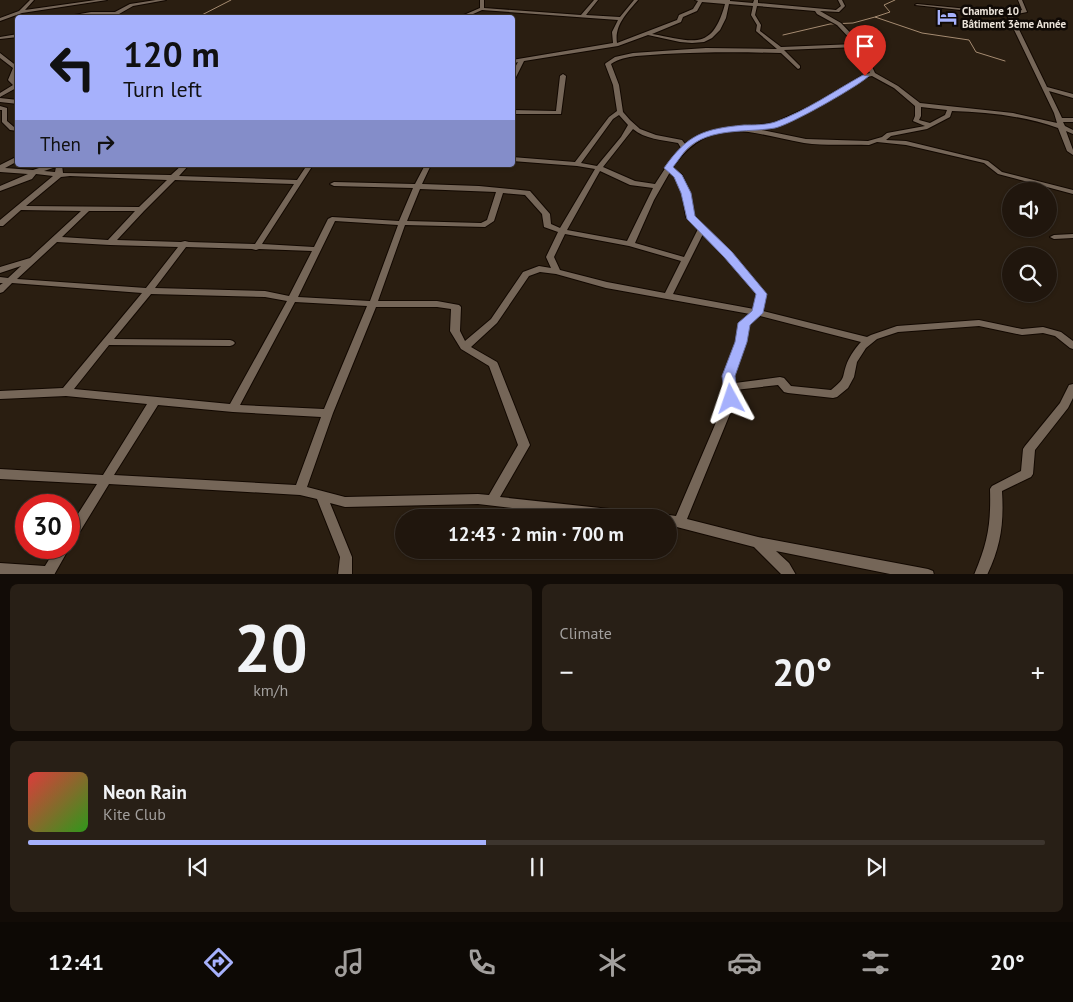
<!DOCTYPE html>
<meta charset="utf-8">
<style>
body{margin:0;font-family:"PT Sans",sans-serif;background:#281f16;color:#f1f3f6;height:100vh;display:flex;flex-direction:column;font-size:19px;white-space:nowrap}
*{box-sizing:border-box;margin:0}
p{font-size:16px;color:#a29f9d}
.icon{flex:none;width:28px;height:28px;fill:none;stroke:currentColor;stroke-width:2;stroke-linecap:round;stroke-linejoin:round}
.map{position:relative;height:574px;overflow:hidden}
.side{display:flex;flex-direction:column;gap:10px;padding:10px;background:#120c07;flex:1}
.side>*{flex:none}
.guide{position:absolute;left:15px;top:15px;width:500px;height:152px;border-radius:5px;box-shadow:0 1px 4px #0004,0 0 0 1px #3d352e;background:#a6b1fc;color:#111;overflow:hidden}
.controls{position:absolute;left:1002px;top:182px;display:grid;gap:10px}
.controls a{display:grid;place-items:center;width:55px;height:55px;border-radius:50%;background:#20160d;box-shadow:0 1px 4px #0004,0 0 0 1px #3d352e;font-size:25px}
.speed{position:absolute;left:15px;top:494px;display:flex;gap:10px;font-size:25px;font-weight:700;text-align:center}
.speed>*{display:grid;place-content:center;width:65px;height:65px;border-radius:50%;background:#20160d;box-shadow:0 1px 4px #0004,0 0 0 1px #3d352e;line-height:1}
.speed .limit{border:8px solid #d22;background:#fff;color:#111}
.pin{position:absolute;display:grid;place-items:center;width:42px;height:42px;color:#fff;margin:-51px -21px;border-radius:50% 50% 50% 0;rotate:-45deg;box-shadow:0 0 5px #0007}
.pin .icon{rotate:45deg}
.me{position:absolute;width:55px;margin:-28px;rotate:355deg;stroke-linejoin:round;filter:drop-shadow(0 0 4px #0008)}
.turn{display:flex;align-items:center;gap:18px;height:105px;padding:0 25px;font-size:22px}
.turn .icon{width:65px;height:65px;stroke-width:2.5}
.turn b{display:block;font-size:35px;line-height:42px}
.then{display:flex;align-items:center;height:48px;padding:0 25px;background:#0003;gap:10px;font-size:19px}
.big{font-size:38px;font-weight:700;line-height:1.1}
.side .card{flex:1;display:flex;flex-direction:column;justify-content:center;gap:8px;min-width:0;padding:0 18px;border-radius:8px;background:#281f16}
.side .dial{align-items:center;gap:0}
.dial b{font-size:65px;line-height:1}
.song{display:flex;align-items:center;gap:15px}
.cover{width:60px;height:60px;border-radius:8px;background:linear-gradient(135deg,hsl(0 70% 55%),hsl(110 70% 35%))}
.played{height:5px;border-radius:2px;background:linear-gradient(90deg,#a6b1fc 45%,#3d352e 45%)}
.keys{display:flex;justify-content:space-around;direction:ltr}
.heat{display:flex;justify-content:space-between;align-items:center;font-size:28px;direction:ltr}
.side .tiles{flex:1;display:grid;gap:10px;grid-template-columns:1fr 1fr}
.card:last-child{grid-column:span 2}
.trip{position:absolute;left:395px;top:509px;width:282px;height:50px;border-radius:25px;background:#20160d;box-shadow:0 1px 4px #0004,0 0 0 1px #3d352e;font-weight:700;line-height:50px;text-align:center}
.dock{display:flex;height:80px;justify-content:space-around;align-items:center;background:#0d0905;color:#a29f9d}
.dock .icon{width:35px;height:35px}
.dock .on{color:#a6b1fc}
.dock b{font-size:22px;color:#f1f3f6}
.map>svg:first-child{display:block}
</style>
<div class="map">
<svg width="1073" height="575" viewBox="0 0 1073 575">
<rect width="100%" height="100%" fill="#2a1e11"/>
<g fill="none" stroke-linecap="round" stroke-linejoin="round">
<g stroke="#a58b71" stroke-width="1">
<path d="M895,0L884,5L890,12L875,17L922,33L969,40L976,52L1005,61"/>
<path d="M196,18L231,0"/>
<path d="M783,35L830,24L853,23L875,17"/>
</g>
<defs>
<g id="minor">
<path d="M30,0H34L25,10L96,0H107L22,13L0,21V18L19,11Z"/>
<path d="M156,0H166L133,6L112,18H105L110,14C93,14 76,18 58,18L91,12H115L130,4Z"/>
<path d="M480,0H484V8L581,15L594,0H598L586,15L620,17L634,0H638C628,12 614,25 617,43L677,20L679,15L693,9L698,1L695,0H730V1L753,3L754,0H758V3L836,10L841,6L838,0H842L845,6L839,12L820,11L841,23L861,44L875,73L898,86L920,103L1013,113L1057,123L1054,113L1007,15L915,5L917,4L1009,13L1022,10L1018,0H1022L1027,12L1012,15L1047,87L1073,94V98L1049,91L1062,118H1073V122H1063L1065,126L1073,130V134L1066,131L1073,150V155L1067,151L1058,128C1024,116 988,112 952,111L950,117L927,129L891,136L886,140L906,141L988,161L1002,172L1073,190V194L998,174L984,163L906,145L877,142L869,145C848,144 825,146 804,143C748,133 711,113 672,168L682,175L690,193L694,216L731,253L766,294L763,311L867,337L871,335L897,326L979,320L1022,329L1043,327L1061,332L1073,341V349L1070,348L1055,336L1043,333L1022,335L979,326L898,332L877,339L866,348L857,362L854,377L848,388L837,397L833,398L788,393L784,392L778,385L735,390L736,399L687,519L758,537L928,569L933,571L934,575H895L776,551L789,563L796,575H782L754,547L669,525V518H664L669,515L676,516L726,399L724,376L736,342L739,323L750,314L606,288L556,274L540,272L529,276L497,323L471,347L497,362L498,364L530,445L500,497L646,513L650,514L652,518H597L478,504L345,507L330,503L352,557V575H338L340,557L317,499L300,495L109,484L73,543L69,544V528L97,484L0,479V469L103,475L147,404L66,396L0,399V391L63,388L142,293L12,283L3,292L0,293V285L3,283H0V277L8,278L21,266L0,273V267L30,258L81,211L21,210L3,226H0V220L53,176L36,174L32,179L0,191V186L28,174L0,172V165L18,156V161L5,168L33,170L48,165H62L63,173L171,175L182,165H189L179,176L297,180L307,165H313L262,244L314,247L328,219L332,217L399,221L413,188L334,186L330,184L334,182L415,184L425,165H431L422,184L479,186L530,191L550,214L551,224L560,228L595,169L577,166L512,161V157L575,162L609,117L617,111L613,85L605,64L606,63L615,57L633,53L706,48L777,49L756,31L757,25L751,15L753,6L729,4L726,18L720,30L712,38L704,42L692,43L680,42L648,35L618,46L524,61L515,79L512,81V73L518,62L512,64V60L613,43L612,32L618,20L482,10L464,18H457L480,8ZM702,2L725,4C712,52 693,41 652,34L681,22L683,17L697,11ZM757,6L815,11L817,14L837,25L855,44L781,47L760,31L761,25L755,15ZM857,47L870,73L863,75L811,106L774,123L709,131L697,136L685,144L682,140L656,135L640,129L630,120L623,112L619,85L611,64C626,54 646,56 664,54C703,52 741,52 781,53L798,69L800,68V66L784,50ZM872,76L894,88L915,106V116L913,121L925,126L887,133L882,137L868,141L806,139L757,129L777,126L815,108L867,77ZM921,107L947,110L945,115L930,123L919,120L921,116ZM619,115L628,125L621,137L597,166L581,163L613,119ZM633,129C644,139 663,140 678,143L681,148L666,167L655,184L635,181L603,167ZM56,167L55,172L44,171ZM600,171L630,185L653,188L627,241L567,230ZM670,172L675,176L682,193L686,217L698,229L684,257L635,243L654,200ZM70,176L167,180L139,207L26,206L61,177ZM175,180L294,184L255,244L189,242L185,241L181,242L117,240L144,211ZM420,189L496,192L487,220L481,223L407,221ZM503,193L525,195L542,214L544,227L558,232L546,257L551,268L539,266L523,272L491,319L465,341L460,331L461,307L459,305L437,301H378L405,225L485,227L494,221ZM89,211H135L108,240L62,237ZM335,221L398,225L370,301L298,297ZM565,234L629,246L681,261L665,293L607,282L560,270L554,257ZM703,234L725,257L758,294L754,309L673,294ZM57,242L110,245L178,247L146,288L17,279ZM186,247L252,249L256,250L259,249L312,251L289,296L265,291L155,288ZM151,294L265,297L287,301L230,404L74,389L109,345L230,346L233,345L235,343L233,341L230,340L114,339ZM295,302L367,306L324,409L240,405ZM376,307H437L451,309L450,331L461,349L489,366L518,445L489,495L478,494L345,497L307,487L333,413ZM760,316L861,342C856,347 850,356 847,363C841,379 847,377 831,390L791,386L784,378L780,377L735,383L734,376L746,342L748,324ZM158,405L233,412L321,417L296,485L114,475Z"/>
<path d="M18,34V37L0,39V37Z"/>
<path d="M0,53L18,67V71L14,80L18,82V87L0,97V93L13,85L8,80L13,68L0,58Z"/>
<path d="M563,74L566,76L561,114H512V110L556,111L560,76Z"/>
<path d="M0,98L18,100V104L0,102Z"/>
<path d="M0,106L7,108V121L14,127H18V131L10,130L2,122V110H0Z"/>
<path d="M1073,234V238L1054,239L1050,237L1054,235Z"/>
<path d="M1073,384V398L1068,408L1035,450L1033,474L1031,477L1002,491C1004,523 1001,546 987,575H974C988,542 991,524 990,489L992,486L1021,471L1023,449L1025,446L1060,403L1069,385Z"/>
<path d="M69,547V548L67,552L54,575H0V563L45,566L56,548Z"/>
</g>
</defs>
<use href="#minor" stroke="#120801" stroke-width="2"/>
<use href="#minor" fill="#756658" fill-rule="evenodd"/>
</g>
<path fill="#a6b1fc" stroke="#6c73a4" d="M863,75L869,76C857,87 790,125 775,128C746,133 710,127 687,149C682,154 678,161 673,167L682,175L691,193L695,216L732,252L767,294L763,313L750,325L747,342L735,376L738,399L736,403H726L722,376L735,342L738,323L752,311L756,294L724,257L687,219L681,193L674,177L664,168C688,134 703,129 744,125C754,125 766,125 775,122C806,111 834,91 863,75Z"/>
<defs>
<symbol id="hotel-bare" viewBox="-9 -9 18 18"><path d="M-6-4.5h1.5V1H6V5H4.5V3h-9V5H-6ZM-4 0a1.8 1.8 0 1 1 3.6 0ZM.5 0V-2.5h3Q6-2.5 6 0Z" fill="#a6b1fc" stroke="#0f0905" stroke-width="2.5" paint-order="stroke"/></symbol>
</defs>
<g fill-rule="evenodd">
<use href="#hotel-bare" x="933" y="3" width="28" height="28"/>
</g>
<g text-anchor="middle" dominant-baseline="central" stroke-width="5" stroke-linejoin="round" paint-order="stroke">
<g font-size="11" font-weight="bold" fill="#eae2d9" stroke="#0f0905" text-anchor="start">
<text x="962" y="11">Chambre 10<tspan x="962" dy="13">Bâtiment 3ème Année</tspan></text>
</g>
</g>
</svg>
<div class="controls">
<a><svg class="icon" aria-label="sound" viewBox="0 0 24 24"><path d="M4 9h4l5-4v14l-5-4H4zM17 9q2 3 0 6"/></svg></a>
<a><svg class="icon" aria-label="search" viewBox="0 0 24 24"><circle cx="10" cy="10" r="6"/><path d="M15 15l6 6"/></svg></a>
</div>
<div class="speed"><div class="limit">30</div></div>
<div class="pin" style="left:865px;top:76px;background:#d93025"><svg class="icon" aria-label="arrive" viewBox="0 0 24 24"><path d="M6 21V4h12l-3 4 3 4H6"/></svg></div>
<svg class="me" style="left:731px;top:399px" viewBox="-20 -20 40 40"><path d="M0-17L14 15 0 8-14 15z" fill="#a6b1fc" stroke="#fff" stroke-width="4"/></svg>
<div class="trip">12:43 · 2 min · 700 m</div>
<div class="guide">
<div class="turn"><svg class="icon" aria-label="left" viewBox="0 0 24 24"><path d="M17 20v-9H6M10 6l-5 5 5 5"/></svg><div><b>120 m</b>Turn left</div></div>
<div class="then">Then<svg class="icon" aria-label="right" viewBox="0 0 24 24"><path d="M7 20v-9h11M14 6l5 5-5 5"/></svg></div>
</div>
</div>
<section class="side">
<div class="tiles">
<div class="card dial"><b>20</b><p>km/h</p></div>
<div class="card"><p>Climate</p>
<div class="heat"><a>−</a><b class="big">20°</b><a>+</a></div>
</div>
<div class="card">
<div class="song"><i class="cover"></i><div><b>Neon Rain</b><p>Kite Club</p></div></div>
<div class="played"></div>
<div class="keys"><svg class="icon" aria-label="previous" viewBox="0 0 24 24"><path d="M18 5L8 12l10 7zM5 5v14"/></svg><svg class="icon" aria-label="pause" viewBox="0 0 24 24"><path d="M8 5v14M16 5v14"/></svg><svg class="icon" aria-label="next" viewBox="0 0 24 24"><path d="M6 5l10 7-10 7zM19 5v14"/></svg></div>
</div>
</div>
</section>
<nav class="dock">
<b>12:41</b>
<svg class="icon on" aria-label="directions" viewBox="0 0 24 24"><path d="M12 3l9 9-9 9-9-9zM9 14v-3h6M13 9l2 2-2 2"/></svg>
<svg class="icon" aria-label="music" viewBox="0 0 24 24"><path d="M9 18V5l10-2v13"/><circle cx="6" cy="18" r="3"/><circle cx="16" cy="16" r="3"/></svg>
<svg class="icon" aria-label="phone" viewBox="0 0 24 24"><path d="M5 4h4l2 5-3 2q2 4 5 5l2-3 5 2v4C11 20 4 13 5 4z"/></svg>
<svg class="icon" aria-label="climate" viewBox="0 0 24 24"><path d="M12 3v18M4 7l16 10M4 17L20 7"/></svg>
<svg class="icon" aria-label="car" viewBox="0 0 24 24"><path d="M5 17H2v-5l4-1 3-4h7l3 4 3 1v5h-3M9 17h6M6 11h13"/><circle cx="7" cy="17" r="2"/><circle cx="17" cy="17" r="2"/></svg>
<svg class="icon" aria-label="filters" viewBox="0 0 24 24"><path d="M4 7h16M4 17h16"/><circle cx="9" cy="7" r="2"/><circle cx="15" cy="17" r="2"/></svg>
<b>20°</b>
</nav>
